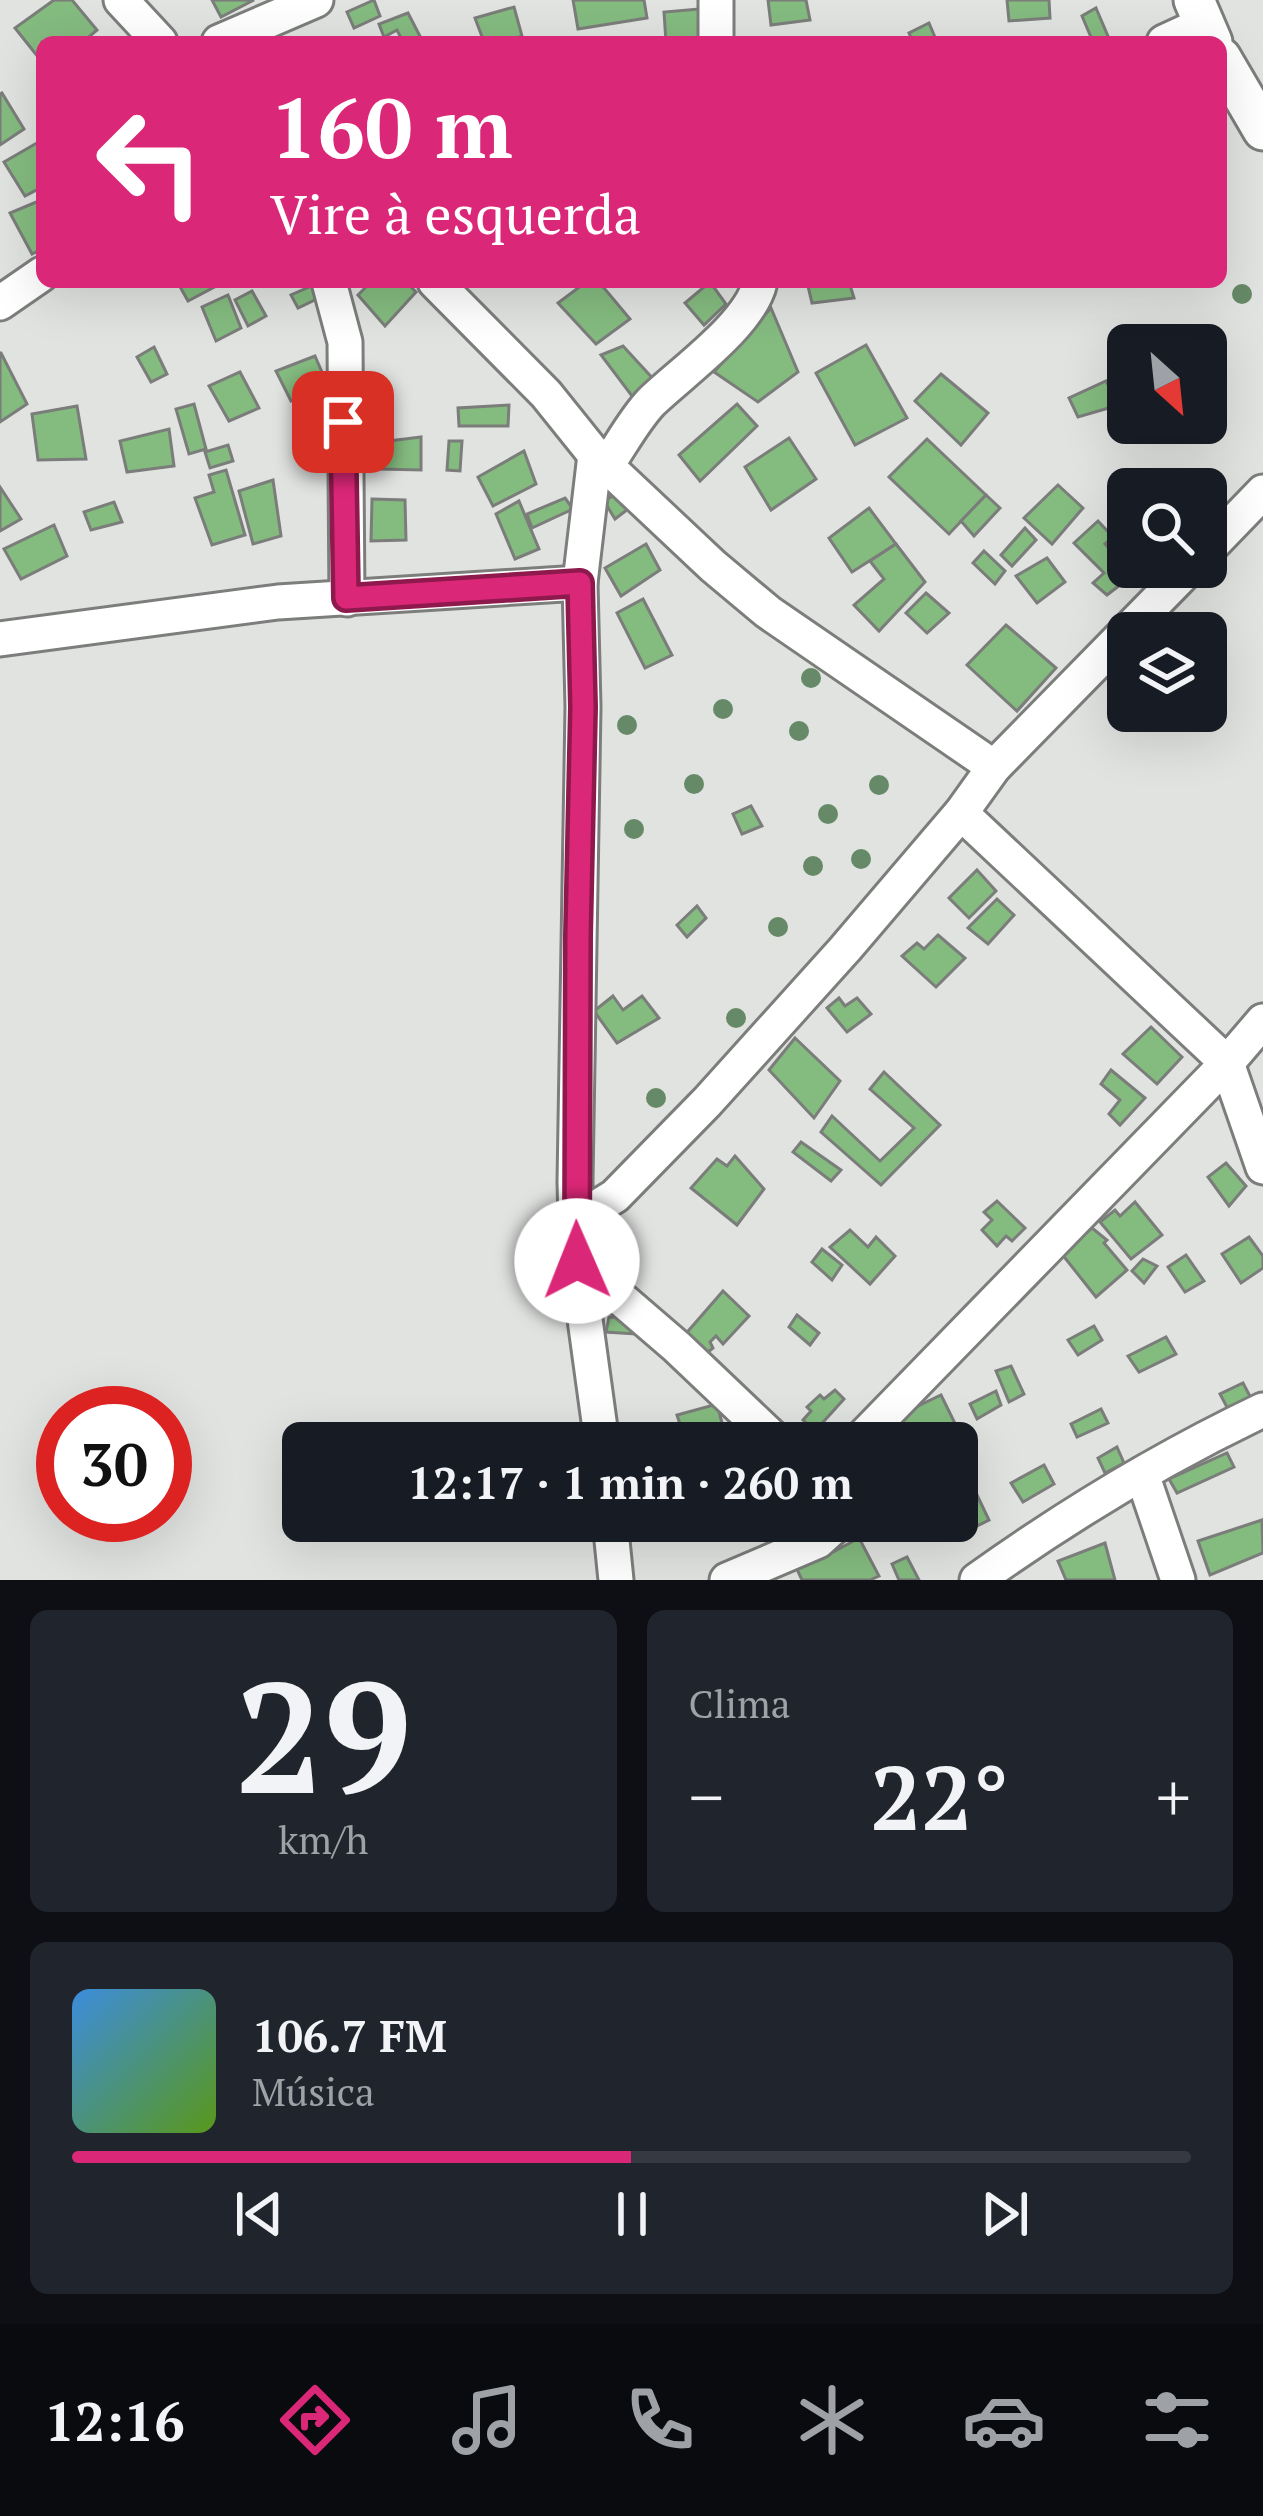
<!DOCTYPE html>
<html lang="pt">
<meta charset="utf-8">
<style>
body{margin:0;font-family:"PT Serif",serif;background:#20242c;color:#f1f3f6;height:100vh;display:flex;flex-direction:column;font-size:45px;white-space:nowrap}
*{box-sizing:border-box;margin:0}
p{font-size:39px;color:#9ea1a6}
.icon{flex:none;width:66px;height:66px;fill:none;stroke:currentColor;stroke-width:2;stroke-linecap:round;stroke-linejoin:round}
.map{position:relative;height:1580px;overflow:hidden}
.sheet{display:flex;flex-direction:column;gap:30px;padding:30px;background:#0d0f14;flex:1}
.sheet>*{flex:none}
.top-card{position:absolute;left:36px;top:36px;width:1191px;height:252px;border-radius:18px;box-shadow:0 12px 48px #0002;background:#db2777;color:#fff;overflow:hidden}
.needle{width:78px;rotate:153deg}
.controls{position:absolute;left:1107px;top:324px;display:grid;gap:24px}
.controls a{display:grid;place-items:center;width:120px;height:120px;border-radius:18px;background:#171b24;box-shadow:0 12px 48px #0002;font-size:60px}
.speed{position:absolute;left:36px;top:1386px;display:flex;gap:24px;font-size:60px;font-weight:700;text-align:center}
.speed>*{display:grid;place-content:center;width:156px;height:156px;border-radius:50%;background:#171b24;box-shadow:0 12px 48px #0002;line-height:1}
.speed .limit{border:18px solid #d22;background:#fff;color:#111}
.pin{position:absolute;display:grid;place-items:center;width:102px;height:102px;color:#fff;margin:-51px;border-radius:24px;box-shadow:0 6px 18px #0006}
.me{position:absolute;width:132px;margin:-66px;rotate:359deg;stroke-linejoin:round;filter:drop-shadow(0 0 9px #0008)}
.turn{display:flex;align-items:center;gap:42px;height:252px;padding:0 36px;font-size:54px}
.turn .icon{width:156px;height:156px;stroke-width:2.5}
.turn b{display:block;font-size:84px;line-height:102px}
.big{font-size:90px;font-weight:800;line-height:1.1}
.sheet .tile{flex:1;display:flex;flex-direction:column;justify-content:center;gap:18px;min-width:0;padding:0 42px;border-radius:18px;background:#20242c}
.sheet .dial{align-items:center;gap:0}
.dial b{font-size:156px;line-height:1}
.song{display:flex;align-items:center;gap:36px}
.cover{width:144px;height:144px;border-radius:18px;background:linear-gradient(135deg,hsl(210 70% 55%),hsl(90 70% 35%))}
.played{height:12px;border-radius:6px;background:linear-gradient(90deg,#db2777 50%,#363941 50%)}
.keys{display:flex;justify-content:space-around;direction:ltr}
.heat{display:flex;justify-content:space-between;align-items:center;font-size:66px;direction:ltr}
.sheet .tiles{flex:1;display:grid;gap:30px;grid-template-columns:1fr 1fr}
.tile:last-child{grid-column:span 2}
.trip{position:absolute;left:282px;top:1422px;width:696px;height:120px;border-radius:18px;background:#171b24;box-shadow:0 12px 48px #0002;font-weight:800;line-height:120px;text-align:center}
.dock{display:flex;height:192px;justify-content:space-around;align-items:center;background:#090b0e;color:#9ea1a6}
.dock .icon{width:84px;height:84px}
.dock .active{color:#db2777}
.dock b{font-size:54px;color:#f1f3f6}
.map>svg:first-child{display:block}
</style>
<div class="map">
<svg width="1263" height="1580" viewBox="0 0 1263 1580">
<rect width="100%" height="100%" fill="#e1e3e1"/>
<g fill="#84bb7f" stroke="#7b7d7b" stroke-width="3">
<path d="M54,0H72L97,30L83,42H42V62L15,28Z"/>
<path d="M212,0H254L221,17Z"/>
<path d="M374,0L380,16L354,28L347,12Z"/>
<path d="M573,0H644L647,18L578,29Z"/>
<path d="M768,0H806L810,20L771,25Z"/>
<path d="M1007,0H1049L1050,18L1009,21Z"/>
<path d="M514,7L522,36L506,42H484L475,18Z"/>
<path d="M712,8V40L666,42L664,12Z"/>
<path d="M1096,8L1110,41L1093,42L1082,16Z"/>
<path d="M408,13L423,42H403L397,30L384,37L379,24Z"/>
<path d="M929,23L937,42H913L909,33Z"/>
<path d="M2,93L24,129L0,145V94Z"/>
<path d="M42,140V187L25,196L4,162Z"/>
<path d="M41,200L42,249L32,254L10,213Z"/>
<path d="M186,282H224L188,301L179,285Z"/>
<path d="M371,282H406L416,292L385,326L358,295Z"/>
<path d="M586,282H599L630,319L596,344L558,303Z"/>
<path d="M710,282L726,304L704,325L685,303Z"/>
<path d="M807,282H849L854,298L812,303Z"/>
<path d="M316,284L321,297L298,308L291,295Z"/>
<path d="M252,291L266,316L248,326L235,300Z"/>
<path d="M228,295L241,328L216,341L202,307Z"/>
<path d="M771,308L798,372L758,402L714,372Z"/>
<path d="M1170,331L1178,345H1146Z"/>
<path d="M866,345L907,418L855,445L816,373Z"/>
<path d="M623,346L656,382L632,396L601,355Z"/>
<path d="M154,347L167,374L151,382L137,357Z"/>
<path d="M1,353L27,404L0,422V353Z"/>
<path d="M315,356L331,393L304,405L299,397L291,401L276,371Z"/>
<path d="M240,372L259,408L229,421L209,386Z"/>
<path d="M941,374L988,413L961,445L915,401Z"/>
<path d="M1106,381L1119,405L1078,417L1069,398Z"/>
<path d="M194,404L206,449L189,454L176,409Z"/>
<path d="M737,404L757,426L700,481L679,455Z"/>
<path d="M509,405L508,426H459L458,408Z"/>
<path d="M77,406L86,459L38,460L32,414Z"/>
<path d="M169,429L174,466L127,472L120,441Z"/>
<path d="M421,437V470L380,469V442Z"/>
<path d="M789,438L816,479L771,510L745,467Z"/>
<path d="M927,439L986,495L949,534L889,477Z"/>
<path d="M449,441H462L460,471L447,470Z"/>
<path d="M228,445L233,461L210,468L205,452Z"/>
<path d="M524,451L536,484L493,506L478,477Z"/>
<path d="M226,470L245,535L212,545L195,498L214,492L209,475Z"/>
<path d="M273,480L281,536L253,544L239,491Z"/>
<path d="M1058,485L1083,508L1052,544L1024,518Z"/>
<path d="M0,487L21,519L0,531Z"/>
<path d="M623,490L636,503L615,519L604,501Z"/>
<path d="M986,495L1000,508L974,536L961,521Z"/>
<path d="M565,498L573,509L532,528L527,514Z"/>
<path d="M372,499L405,500L406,540L371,541Z"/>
<path d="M519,501L539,549L515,559L496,514Z"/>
<path d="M114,502L122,522L91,530L84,512Z"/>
<path d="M869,508L896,544L852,572L829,538Z"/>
<path d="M1098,521L1113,537L1105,544L1133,575L1107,595L1093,583L1104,573L1074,543Z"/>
<path d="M54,525L67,556L21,579L4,549Z"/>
<path d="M1025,528L1036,540L1012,566L1001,555Z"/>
<path d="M646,544L660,570L621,596L605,568Z"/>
<path d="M896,544L925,582L879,631L854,605L884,579L870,561Z"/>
<path d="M984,551L1005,571L995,584L973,563Z"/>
<path d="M1047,558L1065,582L1037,603L1016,576Z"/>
<path d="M926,593L949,613L927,633L906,613Z"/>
<path d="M643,599L672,655L645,668L617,613Z"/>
<path d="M1006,625L1056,668L1017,711L967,665Z"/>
<path d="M751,806L762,826L742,834L733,814Z"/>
<path d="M977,870L996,891L969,918L949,898Z"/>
<path d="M997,899L1014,915L988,944L968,928Z"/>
<path d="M697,906L706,918L687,937L677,925Z"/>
<path d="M938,935L965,958L936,987L902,956L917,943L924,949Z"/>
<path d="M613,996L623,1010L642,996L659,1018L617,1043L594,1011Z"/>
<path d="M839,998L845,1006L857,998L871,1014L847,1032L827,1008Z"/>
<path d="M1151,1027L1182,1057L1157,1084L1123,1054Z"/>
<path d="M795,1038L840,1081L814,1118L769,1070Z"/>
<path d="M1111,1070L1145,1098L1120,1125L1109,1114L1120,1100L1101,1084Z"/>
<path d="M884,1072L940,1125L881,1185L821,1132L832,1116L880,1161L914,1128L870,1089Z"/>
<path d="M801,1142L841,1170L831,1181L793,1152Z"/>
<path d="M735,1156L764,1189L737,1225L691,1188L717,1159L727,1166Z"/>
<path d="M1226,1163L1246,1186L1229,1206L1208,1177Z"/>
<path d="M997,1201L1025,1228L1012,1241L1006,1236L997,1246L982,1230L992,1220L984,1212Z"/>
<path d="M1135,1202L1162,1235L1131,1259L1100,1222L1115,1210L1120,1216Z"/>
<path d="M1092,1228L1107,1240L1104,1243L1127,1270L1096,1297L1061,1253Z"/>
<path d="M850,1230L868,1247L876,1237L895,1256L870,1284L830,1247Z"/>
<path d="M1249,1237L1263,1256V1268L1241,1283L1222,1254Z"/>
<path d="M822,1249L842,1265L832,1280L812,1262Z"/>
<path d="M1186,1255L1204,1281L1185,1292L1168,1267Z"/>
<path d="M1143,1259L1157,1266L1144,1283L1132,1271Z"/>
<path d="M723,1291L749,1316L723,1344L716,1336L710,1342L713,1348L703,1356L683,1337Z"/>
<path d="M797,1315L819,1333L810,1345L789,1327Z"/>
<path d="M609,1317L635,1318V1334L606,1332Z"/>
<path d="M1094,1326L1102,1340L1078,1355L1068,1340Z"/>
<path d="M1166,1337L1176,1354L1139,1372L1128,1356Z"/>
<path d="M1011,1366L1024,1394L1009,1402L996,1371Z"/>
<path d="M1243,1383L1252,1400L1229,1411L1220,1394Z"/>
<path d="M835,1390L844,1399L815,1431L803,1420L811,1411L807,1407L820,1395L824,1399Z"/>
<path d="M996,1391L1001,1405L977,1419L970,1404Z"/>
<path d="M941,1395L972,1458L957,1465V1443H902L891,1419Z"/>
<path d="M717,1404L726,1438L686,1443L677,1415Z"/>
<path d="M1101,1409L1108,1423L1077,1437L1071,1424Z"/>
<path d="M1117,1447L1124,1463L1105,1473L1098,1458Z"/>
<path d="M1227,1453L1234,1467L1177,1493L1169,1479Z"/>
<path d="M1044,1465L1054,1484L1023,1502L1011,1483Z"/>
<path d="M977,1495L989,1520L975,1527L963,1502Z"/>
<path d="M1262,1520L1263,1553L1210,1575L1198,1541Z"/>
<path d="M930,1521H949L952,1527L932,1537L925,1524Z"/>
<path d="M859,1538L879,1576L870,1580H802L794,1563L832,1545L835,1551Z"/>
<path d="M1105,1543L1115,1580H1066L1058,1561Z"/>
<path d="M907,1557L919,1580H899L892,1564Z"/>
</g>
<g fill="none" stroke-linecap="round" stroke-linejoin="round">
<defs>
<g id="minor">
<path d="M121,0L160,42"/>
<path d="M716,0V42"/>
<path d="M219,42L316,0"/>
<path d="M1164,42L1203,24"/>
<path d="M329,282L345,342L347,599"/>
<path d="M435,282L546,394L595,455L713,566L768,612L994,767"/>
<path d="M0,303L42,274"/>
<path d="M595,455L580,583L583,707L575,1182L577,1261L602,1443"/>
<path d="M607,465C621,445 634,420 651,402C682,372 751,324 760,282"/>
<path d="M1206,551L1263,492"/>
<path d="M0,639L278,602L580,583"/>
<path d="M961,813L1227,1063L1263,1167"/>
<path d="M578,1219L615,1196L707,1102L845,949L961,813L994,767L1190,567"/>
<path d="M577,1261L677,1347L778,1443"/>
<path d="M857,1443L1227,1063L1263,1021"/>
<path d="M1142,1474L1178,1580"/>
<path d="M610,1521L616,1580"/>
<path d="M727,1580L818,1541L840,1521"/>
<path d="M977,1580C1068,1515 1162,1458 1263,1410"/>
</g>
<g id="tertiary">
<path d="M1194,0L1212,42"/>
<path d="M1221,58L1263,130"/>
</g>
</defs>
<use href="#minor" stroke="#7c7e7c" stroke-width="39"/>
<use href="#tertiary" stroke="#7c7e7c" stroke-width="45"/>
<use href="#minor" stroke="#fff" stroke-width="33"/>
<use href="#tertiary" stroke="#fff" stroke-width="39"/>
</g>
<g fill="#668967">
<circle cx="1242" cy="294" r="10"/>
<circle cx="811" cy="678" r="10"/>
<circle cx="723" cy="709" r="10"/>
<circle cx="627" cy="725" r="10"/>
<circle cx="799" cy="731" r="10"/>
<circle cx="694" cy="784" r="10"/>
<circle cx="879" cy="785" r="10"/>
<circle cx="828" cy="814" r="10"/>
<circle cx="634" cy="829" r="10"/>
<circle cx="861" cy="859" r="10"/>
<circle cx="813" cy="866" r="10"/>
<circle cx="778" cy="927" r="10"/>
<circle cx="736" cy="1018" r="10"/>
<circle cx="656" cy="1098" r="10"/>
</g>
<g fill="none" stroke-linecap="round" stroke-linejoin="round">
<defs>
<path id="route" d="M343,422L346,598L580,583L583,707L578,936L577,1261"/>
</defs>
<use href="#route" stroke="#8e194d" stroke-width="30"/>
<use href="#route" stroke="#db2777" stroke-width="21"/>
</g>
</svg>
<div class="controls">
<a><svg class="needle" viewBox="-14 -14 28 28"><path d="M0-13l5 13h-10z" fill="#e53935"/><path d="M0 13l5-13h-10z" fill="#9ea1a6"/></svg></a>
<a><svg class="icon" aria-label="search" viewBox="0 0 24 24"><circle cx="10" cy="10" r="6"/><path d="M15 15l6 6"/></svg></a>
<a><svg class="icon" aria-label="layers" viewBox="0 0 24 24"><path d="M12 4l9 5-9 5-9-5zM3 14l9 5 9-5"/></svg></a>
</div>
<div class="speed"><div class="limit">30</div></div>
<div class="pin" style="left:343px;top:422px;background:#d93025"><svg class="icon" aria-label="arrive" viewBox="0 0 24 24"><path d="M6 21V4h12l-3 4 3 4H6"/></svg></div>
<svg class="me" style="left:577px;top:1261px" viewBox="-20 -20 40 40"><circle r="19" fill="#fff"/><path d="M0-13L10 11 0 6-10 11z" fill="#db2777"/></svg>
<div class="trip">12:17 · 1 min · 260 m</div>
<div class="top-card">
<div class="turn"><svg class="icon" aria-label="left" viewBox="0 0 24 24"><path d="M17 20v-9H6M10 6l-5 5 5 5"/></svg><div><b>160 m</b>Vire à esquerda</div></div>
</div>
</div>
<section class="sheet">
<div class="tiles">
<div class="tile dial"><b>29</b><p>km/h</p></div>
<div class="tile"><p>Clima</p>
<div class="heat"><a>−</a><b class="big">22°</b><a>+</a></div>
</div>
<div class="tile">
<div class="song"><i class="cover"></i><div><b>106.7 FM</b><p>Música</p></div></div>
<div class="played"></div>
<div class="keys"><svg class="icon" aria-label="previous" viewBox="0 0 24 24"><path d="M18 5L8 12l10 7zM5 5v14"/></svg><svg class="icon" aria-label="pause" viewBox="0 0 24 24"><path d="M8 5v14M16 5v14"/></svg><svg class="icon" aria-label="next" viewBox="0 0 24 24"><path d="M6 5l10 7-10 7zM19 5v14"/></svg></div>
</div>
</div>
</section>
<nav class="dock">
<b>12:16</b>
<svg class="icon active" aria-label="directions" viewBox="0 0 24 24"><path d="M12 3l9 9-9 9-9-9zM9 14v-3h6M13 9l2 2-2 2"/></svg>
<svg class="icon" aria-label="music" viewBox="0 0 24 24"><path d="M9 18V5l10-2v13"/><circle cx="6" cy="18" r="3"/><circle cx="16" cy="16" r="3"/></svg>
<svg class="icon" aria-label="phone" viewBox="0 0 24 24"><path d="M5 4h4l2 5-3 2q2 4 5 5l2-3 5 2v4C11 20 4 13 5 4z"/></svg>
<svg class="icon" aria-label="climate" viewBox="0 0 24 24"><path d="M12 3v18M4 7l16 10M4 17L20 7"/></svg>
<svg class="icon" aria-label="car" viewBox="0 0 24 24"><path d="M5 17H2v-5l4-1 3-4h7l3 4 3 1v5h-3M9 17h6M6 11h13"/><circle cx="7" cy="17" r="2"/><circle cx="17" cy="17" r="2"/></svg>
<svg class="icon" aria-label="filters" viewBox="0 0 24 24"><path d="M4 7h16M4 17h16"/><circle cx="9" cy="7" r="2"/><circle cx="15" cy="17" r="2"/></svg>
</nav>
